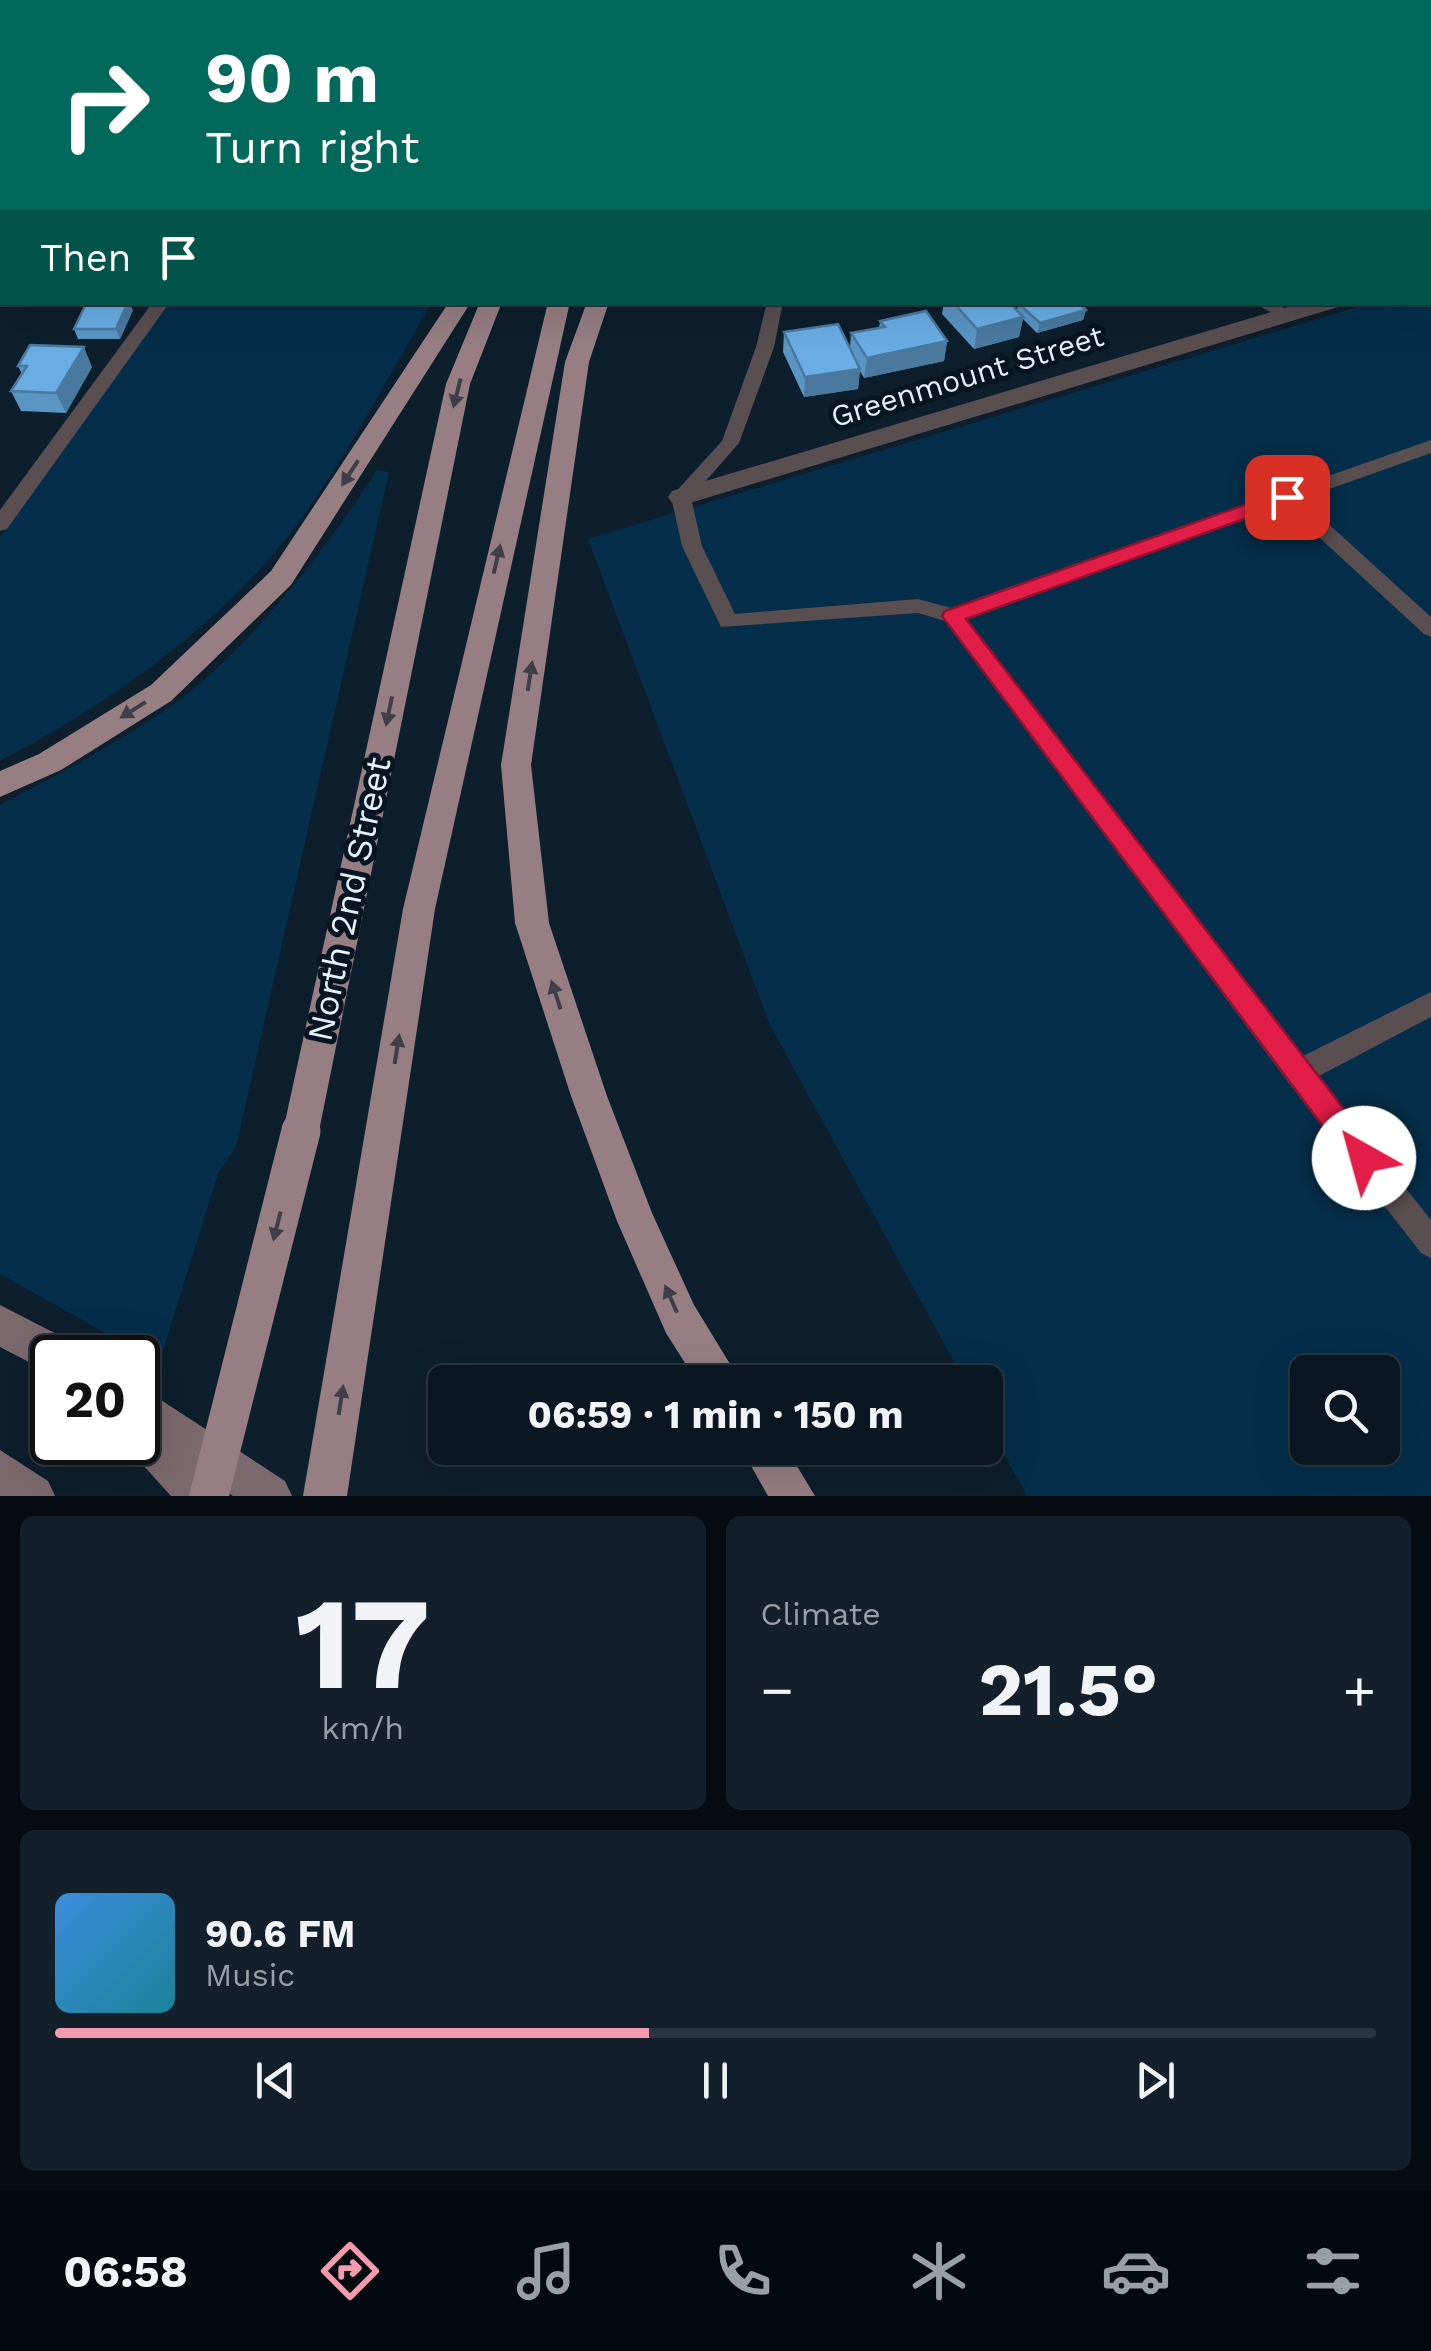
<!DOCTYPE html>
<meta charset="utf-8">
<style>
body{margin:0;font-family:"Work Sans",sans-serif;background:#131f2a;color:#f1f3f6;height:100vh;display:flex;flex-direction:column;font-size:38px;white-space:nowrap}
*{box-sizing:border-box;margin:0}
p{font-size:32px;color:#999fa5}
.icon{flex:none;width:55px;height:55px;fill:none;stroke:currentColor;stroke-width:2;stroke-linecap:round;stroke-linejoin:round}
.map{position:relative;height:1496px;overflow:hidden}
.sheet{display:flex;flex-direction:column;gap:20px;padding:20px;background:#060c12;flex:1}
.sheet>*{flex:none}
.guide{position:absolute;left:0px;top:0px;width:1432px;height:305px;box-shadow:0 10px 40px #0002,0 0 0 2px #2a353f;background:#00695c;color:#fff;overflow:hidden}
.fabs{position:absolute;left:1290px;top:1355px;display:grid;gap:20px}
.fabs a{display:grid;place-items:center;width:110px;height:110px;border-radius:15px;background:#0a1621;box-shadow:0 10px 40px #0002,0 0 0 2px #2a353f;font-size:50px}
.speed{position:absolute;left:30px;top:1335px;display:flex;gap:20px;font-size:50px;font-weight:700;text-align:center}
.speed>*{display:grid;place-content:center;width:130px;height:130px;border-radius:50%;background:#0a1621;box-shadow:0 10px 40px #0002,0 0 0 2px #2a353f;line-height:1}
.speed .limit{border:5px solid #111;border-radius:15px;background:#fff;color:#111}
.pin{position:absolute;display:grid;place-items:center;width:85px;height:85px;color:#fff;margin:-42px;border-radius:20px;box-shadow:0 5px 15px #0006}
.me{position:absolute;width:110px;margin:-55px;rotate:322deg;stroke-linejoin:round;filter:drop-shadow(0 0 8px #0008)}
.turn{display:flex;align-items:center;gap:35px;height:210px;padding:0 40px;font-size:45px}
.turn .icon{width:130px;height:130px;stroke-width:2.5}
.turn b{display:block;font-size:70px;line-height:85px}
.then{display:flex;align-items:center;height:95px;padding:0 40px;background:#0003;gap:20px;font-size:38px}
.big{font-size:75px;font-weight:700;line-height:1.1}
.sheet .tile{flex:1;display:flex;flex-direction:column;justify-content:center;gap:15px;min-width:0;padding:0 35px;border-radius:15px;background:#131f2a}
.sheet .dial{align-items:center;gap:0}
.dial b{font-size:130px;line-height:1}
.song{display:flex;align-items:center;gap:30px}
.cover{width:120px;height:120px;border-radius:15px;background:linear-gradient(135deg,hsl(210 70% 55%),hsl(190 70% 35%))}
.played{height:10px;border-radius:5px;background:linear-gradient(90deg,#f29aae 45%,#2a353f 45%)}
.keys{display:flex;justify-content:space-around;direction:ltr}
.heat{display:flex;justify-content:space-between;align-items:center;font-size:55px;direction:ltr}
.sheet .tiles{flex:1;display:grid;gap:20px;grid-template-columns:1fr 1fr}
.tile:last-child{grid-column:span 2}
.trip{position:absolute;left:428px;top:1365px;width:575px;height:100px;border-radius:15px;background:#0a1621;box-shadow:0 10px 40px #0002,0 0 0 2px #2a353f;font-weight:700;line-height:100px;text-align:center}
.tabs{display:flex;height:160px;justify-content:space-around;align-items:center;background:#04090d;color:#999fa5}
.tabs .icon{width:70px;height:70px}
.tabs .current{color:#f29aae}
.tabs b{font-size:45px;color:#f1f3f6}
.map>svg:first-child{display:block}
</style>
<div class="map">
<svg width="1431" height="1496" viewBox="0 0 1431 1496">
<rect width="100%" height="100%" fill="#0d1e2c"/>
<g fill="#052e4a" fill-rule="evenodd">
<path d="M1431,284V1496H1027L985,1420V1382H965L770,1025L588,539L1371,303L1430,302ZM1308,1372H1382V1448H1308Z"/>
<path d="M169,303H432C380,389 330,492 263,566C188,648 98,710 0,761V536Z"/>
<path d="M377,470L389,472L236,1147L218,1174L159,1363L0,1274V805C60,773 122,741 178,701C249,648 329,546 377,470Z"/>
</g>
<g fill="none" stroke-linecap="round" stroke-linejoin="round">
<g fill="#594e50" fill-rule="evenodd">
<rect x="791" y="0" width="12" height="2"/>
<rect x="1182" y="0" width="12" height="2"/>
<path d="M153,302H170L7,529L0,531V510Z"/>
<path d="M767,302H783L774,347L739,443L691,498L702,546L735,614L918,599L951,608L1431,440V453L1301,499L1431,617V637L1424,634L1284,505L966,619L1301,1057L1431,992V1017L1317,1077L1431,1220V1258L1421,1253L1288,1082L945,621L918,613L721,627L682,546L671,497L722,441L756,347Z"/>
<path d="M1251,302H1274L1295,315L1287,320Z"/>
</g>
<g fill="#594e50" fill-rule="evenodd">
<path d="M2,123V137L0,138V124Z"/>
<rect x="1430" y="184" width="1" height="12"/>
<rect x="1430" y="266" width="1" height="12"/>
<path d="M1305,302H1341L1338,307L690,503H672L668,497L672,491Z"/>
</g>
<g fill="#7c696d" fill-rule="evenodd">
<rect x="0" y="42" width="2" height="10"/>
<rect x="0" y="64" width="2" height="10"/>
<path d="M0,1305L76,1344L82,1358H52V1374L0,1347Z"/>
<path d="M138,1385L285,1481L292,1496H233L217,1485L222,1496H171L122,1442H138Z"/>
<path d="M0,1450L48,1481L55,1496H0Z"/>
</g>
<g fill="#967e83" fill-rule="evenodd">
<path d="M449,302H471L291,585L171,701L61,770L0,797V771L39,754L151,685L271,571Z"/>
<path d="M480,302H502L470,384L319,1131L314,1144L301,1149L288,1144L283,1131L446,384Z"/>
<path d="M548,302H570L435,909L347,1496H303L403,909Z"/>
<path d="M587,302H609L589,362L531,765L549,923L607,1096L652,1213L694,1305L741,1382H697L666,1333L617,1221L571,1096L515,923L501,765L565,362Z"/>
<path d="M741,1448H786L815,1496H768Z"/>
</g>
<path stroke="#967e83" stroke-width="39" d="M209,1496L301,1131"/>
</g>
<g fill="#5a95c4">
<path d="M59,0H248L243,2H60Z"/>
<path d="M0,218L2,219V264H0Z"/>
<path d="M944,302H1009L1017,310L1018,303L1086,310L1083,320L1037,333L1023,319L1019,337L974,349L942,314Z"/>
<path d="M133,310L120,339H78L74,329Z"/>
<path d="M880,321L947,341L944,361L864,378L860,371L858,389L804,397L783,352L784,332L850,348L851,333L879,328Z"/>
<path d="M18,366L92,367L66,413L21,411L11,391L22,374Z"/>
</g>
<g fill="#4a79a0">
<path d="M193,0H248L243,2H189Z"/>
<path d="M128,302H129L133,310L120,339L116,329Z"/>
<path d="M1112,302H1126L1111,307Z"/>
<path d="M1086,310L1083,320L1037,333L1040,323Z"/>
<path d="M1023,317L1019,337L974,349L977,329Z"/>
<path d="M947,341L944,361L864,378L867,358Z"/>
<path d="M84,347L92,367L66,413L56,393Z"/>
<path d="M860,369L858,389L804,397L805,377Z"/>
</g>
<g fill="#69ade4" stroke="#4a79a0" stroke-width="2.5">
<path d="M128,0H193L189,2H136Z"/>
<path d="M0,218L2,219V245H0Z"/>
<path d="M87,302H128L116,329H74Z"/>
<path d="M953,302H1009L1023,317L977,329Z"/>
<path d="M1020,302H1078L1086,310L1040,323L1018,303Z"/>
<path d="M926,311L947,341L867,358L851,333L885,327L880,321Z"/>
<path d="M838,324L860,369L805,377L784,332Z"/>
<path d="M30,345L84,347L56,393L11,391L27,366H18Z"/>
</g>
<defs><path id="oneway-solid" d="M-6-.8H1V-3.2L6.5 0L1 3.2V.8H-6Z" transform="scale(2.5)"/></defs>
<g fill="#3f3f49">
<use href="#oneway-solid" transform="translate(457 393) rotate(104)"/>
<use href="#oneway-solid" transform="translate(350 473) rotate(123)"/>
<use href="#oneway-solid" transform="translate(497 559) rotate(-77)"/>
<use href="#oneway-solid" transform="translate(530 676) rotate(-81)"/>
<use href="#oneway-solid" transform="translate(133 710) rotate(148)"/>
<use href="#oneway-solid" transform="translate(389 711) rotate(102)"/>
<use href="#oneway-solid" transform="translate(556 995) rotate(-108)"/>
<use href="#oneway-solid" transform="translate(397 1049) rotate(-81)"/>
<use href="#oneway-solid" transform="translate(277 1226) rotate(104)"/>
<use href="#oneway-solid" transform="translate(671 1299) rotate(-114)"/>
<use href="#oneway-solid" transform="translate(341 1400) rotate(-81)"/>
</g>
<path fill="#e11d48" stroke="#92132f" stroke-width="2.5" d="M1287,490L1296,497L1294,501L966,619L1374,1148L1378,1158L1374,1168L1364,1172L1354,1168L942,616L945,611Z"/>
<g text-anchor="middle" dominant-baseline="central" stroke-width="10" stroke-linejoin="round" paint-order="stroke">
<g font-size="30" fill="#e5f0fa" stroke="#051522">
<text transform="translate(967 376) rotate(-17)">Greenmount Street</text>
</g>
<g font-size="35" fill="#e5f0fa" stroke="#051522">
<text transform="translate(349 899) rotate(-78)">North 2nd Street</text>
</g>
</g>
</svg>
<div class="fabs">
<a><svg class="icon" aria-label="search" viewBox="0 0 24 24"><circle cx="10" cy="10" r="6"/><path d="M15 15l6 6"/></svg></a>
</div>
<div class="speed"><div class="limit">20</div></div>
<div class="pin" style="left:1287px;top:497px;background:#d93025"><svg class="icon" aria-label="arrive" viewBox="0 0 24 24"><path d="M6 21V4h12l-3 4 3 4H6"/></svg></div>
<svg class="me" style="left:1364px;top:1158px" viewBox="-20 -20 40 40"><circle r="19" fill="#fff"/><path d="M0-13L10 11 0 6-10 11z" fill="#e11d48"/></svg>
<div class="trip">06:59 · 1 min · 150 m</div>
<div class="guide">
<div class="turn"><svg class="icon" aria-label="right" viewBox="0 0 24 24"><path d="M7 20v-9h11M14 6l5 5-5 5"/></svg><div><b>90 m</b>Turn right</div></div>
<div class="then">Then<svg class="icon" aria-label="arrive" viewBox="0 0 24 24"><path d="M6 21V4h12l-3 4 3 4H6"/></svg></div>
</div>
</div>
<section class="sheet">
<div class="tiles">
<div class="tile dial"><b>17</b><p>km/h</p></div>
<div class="tile"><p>Climate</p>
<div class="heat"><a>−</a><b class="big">21.5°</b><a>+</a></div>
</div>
<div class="tile">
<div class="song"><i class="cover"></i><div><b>90.6 FM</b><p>Music</p></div></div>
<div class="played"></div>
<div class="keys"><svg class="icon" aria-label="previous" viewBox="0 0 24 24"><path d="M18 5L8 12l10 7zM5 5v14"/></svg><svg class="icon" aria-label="pause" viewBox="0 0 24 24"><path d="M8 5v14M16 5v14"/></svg><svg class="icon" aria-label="next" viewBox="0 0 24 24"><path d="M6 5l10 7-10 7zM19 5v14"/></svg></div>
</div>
</div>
</section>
<nav class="tabs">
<b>06:58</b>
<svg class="icon current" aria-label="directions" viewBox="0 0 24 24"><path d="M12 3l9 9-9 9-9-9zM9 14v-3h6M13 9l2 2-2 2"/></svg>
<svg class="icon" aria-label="music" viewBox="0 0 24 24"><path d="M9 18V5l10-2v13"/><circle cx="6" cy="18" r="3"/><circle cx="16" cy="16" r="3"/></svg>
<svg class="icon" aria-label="phone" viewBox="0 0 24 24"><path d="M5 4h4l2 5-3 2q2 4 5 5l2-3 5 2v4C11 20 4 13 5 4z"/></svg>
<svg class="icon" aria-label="climate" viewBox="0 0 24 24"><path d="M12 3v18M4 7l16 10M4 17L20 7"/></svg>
<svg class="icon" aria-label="car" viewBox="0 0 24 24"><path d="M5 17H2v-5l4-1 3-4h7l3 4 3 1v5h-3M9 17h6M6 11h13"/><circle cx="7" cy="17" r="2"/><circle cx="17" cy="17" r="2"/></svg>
<svg class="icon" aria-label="filters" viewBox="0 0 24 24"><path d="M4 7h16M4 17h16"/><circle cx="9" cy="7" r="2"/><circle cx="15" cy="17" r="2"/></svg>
</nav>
